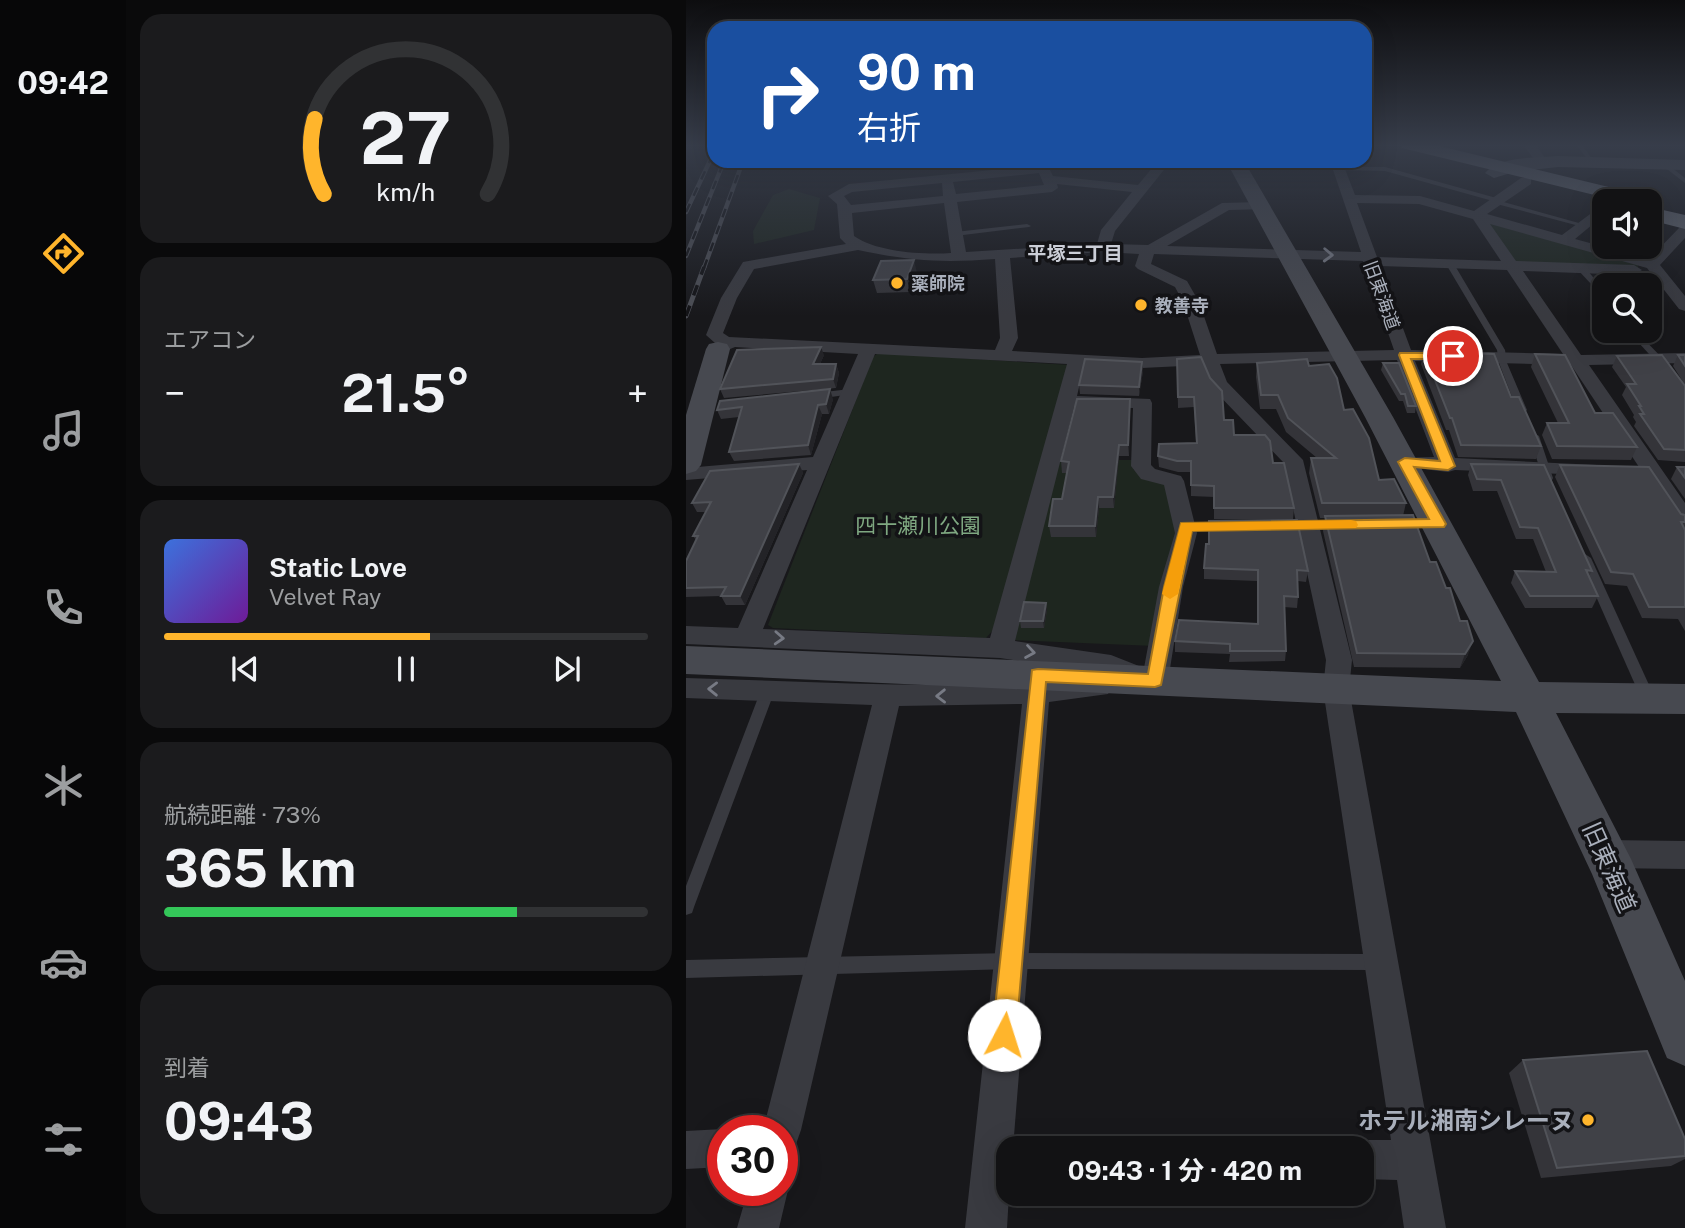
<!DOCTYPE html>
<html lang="ja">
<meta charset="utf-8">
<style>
body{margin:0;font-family:"Public Sans","Noto Sans JP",sans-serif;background:#1b1b1d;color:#f1f3f6;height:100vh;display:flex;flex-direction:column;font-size:26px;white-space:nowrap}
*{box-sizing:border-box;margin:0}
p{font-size:23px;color:#9c9ea0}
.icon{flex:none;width:38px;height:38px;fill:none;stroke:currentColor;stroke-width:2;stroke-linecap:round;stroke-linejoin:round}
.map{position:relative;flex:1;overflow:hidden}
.sheet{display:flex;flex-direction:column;gap:14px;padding:14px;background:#0a0a0b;width:560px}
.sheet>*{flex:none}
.banner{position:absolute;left:21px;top:21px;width:665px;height:147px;border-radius:21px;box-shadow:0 7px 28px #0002,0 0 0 2px #313234;background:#1a4fa0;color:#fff;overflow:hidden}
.controls{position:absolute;left:906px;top:189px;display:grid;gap:14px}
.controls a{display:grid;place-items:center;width:70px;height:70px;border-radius:14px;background:#121214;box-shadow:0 7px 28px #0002,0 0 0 2px #313234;font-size:35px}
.speed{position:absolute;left:21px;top:1115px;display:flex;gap:14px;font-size:35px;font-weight:700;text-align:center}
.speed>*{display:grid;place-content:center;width:91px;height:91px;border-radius:50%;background:#121214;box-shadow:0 7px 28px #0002,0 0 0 2px #313234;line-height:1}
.speed .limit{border:10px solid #d22;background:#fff;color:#111}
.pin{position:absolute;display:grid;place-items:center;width:60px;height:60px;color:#fff;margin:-30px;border:4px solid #fff;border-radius:50%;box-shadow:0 2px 7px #0007}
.me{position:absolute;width:77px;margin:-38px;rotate:5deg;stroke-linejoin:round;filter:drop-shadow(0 0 5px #0008)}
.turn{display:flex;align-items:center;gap:24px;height:147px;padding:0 35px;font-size:32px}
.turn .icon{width:91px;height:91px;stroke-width:2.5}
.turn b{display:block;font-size:49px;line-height:60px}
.big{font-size:52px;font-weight:700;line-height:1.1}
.sheet .tile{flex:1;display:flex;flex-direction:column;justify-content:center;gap:10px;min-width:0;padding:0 24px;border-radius:21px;background:#1b1b1d}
.sheet .dial{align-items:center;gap:0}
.dial svg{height:182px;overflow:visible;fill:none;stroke:#313234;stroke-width:7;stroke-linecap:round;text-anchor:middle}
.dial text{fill:#f1f3f6;stroke:none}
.song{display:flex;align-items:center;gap:21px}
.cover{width:84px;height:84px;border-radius:10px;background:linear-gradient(135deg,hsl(220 70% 55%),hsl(280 70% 35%))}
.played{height:7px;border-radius:4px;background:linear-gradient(90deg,#ffb52c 55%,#313234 55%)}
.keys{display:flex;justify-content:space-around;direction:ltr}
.heat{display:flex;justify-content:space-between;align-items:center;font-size:38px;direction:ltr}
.charge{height:10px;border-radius:5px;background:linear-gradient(90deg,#34c759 73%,#313234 0)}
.trip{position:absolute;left:310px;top:1136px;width:378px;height:70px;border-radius:21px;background:#121214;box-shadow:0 7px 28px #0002,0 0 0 2px #313234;font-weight:700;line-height:70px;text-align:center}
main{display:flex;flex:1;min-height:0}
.tab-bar{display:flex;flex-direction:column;width:126px;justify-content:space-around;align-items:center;background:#070708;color:#9c9ea0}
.tab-bar .icon{width:49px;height:49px}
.tab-bar .active{color:#ffb52c}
.tab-bar b{font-size:32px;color:#f1f3f6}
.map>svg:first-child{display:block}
</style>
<main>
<nav class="tab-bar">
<b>09:42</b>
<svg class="icon active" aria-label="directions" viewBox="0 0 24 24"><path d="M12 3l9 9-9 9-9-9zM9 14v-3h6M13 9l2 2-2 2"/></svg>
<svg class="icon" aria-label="music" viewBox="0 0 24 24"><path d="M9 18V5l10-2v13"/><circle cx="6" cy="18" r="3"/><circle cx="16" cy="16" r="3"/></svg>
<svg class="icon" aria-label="phone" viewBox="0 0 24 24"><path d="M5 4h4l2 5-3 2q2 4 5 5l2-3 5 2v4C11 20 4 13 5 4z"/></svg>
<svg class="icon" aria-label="climate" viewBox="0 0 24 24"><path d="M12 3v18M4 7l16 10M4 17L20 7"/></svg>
<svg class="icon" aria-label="car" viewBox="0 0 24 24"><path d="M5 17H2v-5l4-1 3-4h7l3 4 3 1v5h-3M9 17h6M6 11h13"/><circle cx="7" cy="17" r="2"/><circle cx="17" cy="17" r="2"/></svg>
<svg class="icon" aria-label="filters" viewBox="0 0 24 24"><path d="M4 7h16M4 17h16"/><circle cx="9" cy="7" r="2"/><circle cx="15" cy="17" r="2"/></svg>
</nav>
<section class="sheet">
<div class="tile dial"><svg viewBox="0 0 100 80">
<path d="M14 69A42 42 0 1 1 86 69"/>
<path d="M14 69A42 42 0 0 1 10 36" stroke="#ffb52c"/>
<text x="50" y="56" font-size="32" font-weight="700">27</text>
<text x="50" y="72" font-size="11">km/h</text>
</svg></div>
<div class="tile"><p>エアコン</p>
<div class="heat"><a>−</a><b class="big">21.5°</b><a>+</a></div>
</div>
<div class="tile">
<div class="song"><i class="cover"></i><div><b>Static Love</b><p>Velvet Ray</p></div></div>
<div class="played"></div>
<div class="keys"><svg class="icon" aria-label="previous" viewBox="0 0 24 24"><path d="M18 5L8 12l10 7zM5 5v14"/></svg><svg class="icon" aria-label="pause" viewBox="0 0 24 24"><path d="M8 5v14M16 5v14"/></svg><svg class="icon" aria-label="next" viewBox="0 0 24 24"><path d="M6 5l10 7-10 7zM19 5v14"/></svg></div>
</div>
<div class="tile"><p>航続距離 · 73%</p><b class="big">365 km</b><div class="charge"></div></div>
<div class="tile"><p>到着</p><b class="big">09:43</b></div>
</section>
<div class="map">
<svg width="999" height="1228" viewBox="0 0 999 1228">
<rect width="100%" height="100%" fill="#18181b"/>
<g fill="#1e261f">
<path d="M103,189L134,198L128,230L68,244L67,231L87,195Z"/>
<path d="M802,223L952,264V267L836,264L829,261Z"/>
<path d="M192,353L384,365L309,628L300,638L87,628L82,625L187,357Z"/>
<path d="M373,460H448L447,469L456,477L482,484L495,528L469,646L326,640Z"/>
</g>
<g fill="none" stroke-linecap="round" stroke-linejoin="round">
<g fill="#393a40" fill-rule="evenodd">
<path d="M890,144H896L909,164H905Z"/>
<path d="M977,164H981L999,178V183L977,166Z"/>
<path d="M653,167H699L814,199V201L900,225L897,227L807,203V201L699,171L651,170Z"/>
<path d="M341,224L345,226L343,227L269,236L265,234L269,232Z"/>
<path d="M761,262L768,264L819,350L821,363L841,410L839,412L836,413L831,410L813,363L811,350L760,264Z"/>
<path d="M892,266H898L919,292V299L892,270Z"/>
<path d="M942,331H950L980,362V366H974Z"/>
<path d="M164,389L169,392L167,394L130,399L125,396L130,393Z"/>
<path d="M848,433L853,436L867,478L866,480L862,481L857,478L843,436Z"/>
<path d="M500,522H538L544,526L538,530L496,529L494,526Z"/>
<path d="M899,554L905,558L969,698L967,702L962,703L957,702L955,698L893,558Z"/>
<path d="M82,685L87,686L89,690L8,907L6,913L0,915V886L75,690L77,686Z"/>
<path d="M325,953L693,954L699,956L701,962L699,968L693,970L325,969L0,978V960Z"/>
</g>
<g fill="#393a40" fill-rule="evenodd">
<path d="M837,144H849L862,162L860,165H852Z"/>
<path d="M472,161H485L429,231L425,244L462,245L536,203L575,202L580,203V209L543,210L481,246L675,252L644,161H656L669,195L734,196L788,211L835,178H845V184L801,214L876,235L919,203V214L889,239L963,259L994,227L999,226V238L974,265L999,296V311L993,309L961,268L804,224L830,261L948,265L956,270L948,275L837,271L895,355L999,353V363L903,365L999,503V526L991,524L885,365L729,361L769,458L911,465L914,469L911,473L904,475L769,470L762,472L712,466L709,462L712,458L748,457L711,360L534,364L541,382L617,460L666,660L663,689L760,1228H718L711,1180L676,1179V1148H661L676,1140H705L637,689L640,660L597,462L526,388L517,365L456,368L398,365L391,396L464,399L466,403L465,465L469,469L495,476L498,481L511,533L497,587L482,681L478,688L469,691L460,688L456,681L448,683L423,675L314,658L0,644V626L52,628L121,470L0,480V468L127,457L172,354L49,347L32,354L26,353L23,349L29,343L20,335L35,298L57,262L160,244L154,238L151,204L142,196L163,184L358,165L362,166L367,176L452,185ZM353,173L358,185L270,194L267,182ZM256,183L257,196L165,205L158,196L166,192ZM371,184L446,192L415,230L411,244L280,252L271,202L366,192L372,188ZM258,203L265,253C238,255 190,252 168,236L166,213ZM671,203L733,204L787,219L815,261L691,257ZM172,250C224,261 256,263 309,259L314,338L309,350L43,337L37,333L51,298L68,269ZM417,252L453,254L449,266L452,269L489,287L497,302L514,355L456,358L326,351L332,338L324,258ZM468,254L677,261L708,350L531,354L513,302L501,281L465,264ZM694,266L821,270L877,354L725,350ZM189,354L381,364L304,638L77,629ZM388,407L447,408L445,466L455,479L478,485L489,533L473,587L458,668L425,655L329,641Z"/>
<path d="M352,665L361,668L365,681L413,677L422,680L426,687L422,694L363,702L327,1148H322L323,1194L321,1228H279L336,704L213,706L115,1130L110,1144L96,1149V1130H77L186,705L0,698V678C113,681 225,688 338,683L343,668Z"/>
<path d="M919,840L999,841V869L919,868L908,864L904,854L908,844Z"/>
<path d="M37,1129L42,1130H37V1167L0,1169V1131Z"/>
<path d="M96,1176L102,1190L93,1228H51L62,1190H96Z"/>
</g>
<g fill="#474950" fill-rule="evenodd">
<path d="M872,156L999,160V170L872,167L828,172L808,178L799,173C814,156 851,158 872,156Z"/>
<path d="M540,161H558L707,417L853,682L999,684V714L870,713L945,859L999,981V1066L981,1058L906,874L830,712L0,674V646L815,681L679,417Z"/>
<path d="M32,342L41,344L44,349L15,465L10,471L0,474V415L20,349L23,344Z"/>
</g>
<g fill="#646871" fill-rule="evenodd">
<path d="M714,144H745L964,197L967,201L964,205V201H933L716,148Z"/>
<path d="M964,207L999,215V229L964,220Z"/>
</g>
<defs>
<g id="rail-far1">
<path d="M0,212L28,152"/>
<path d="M0,256L38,161"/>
<path d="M18,268L57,161"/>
</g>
<path id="rail" d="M0,316L18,267"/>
</defs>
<use href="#rail-far1" stroke="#4c4e55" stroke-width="4.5"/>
<use href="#rail" stroke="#4c4e55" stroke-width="5"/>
<use href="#rail-far1" stroke="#131316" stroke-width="2.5" stroke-dasharray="9" stroke-linecap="butt"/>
<use href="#rail" stroke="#131316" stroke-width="3.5" stroke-dasharray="11" stroke-linecap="butt"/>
</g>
<g fill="#343439">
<path d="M231,273L224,292L191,293L187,280Z"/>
<path d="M738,352L825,397L855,446L850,459L772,457L763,430H760L735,364Z"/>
<path d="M849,354L909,413L951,447L945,460L866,459L856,435L861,423H872L845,367Z"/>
<path d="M138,355L134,364H150L153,373L150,388L38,398L34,389Z"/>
<path d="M992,355H999V462L972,460L948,426L950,422L947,417L948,415L936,395L940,387L926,367L931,356L999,385L987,366Z"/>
<path d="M491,359L548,435L587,463L608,508L607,519H528V497L505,496V472H492L473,467L472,456L510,443L508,407L492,408Z"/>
<path d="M456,362L457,371L453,396L394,394L393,385Z"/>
<path d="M571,363L623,366L658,410L693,480L720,503L717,516L744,562L782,655L774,668L668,667L637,531L639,518H634L623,473L625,458H631L600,432L590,409H574L570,377Z"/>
<path d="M697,363L730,406L729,413H721L717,401H713L695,370Z"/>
<path d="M147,399L143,414H136L125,455L48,461L43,452L53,417L35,419L31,410Z"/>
<path d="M444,399L443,456H433L428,508H413L410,537H365L363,526L376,499L381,473H376L375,461Z"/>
<path d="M113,464L117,473L59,605H40L35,596L0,597V561L10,540L7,536L20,512H11L6,503Z"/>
<path d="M785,464L858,465L906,571L903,576L912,596L906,608H839L825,583L829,571L860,572L847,539H830L811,491H787L782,475Z"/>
<path d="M874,465L999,515V631L992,619L956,618L941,586L919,584L869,477Z"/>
<path d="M991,467H999V499L985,479Z"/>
<path d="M518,568L622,571L620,582L612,581V597L611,608L598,607L600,651L599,661L543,662L544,654L489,652V641L571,624V581L518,579Z"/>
<path d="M360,603L361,610L358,628H335L334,621Z"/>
<path d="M837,1060L999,1139V1159L985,1166L855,1178L823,1073Z"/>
</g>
<g fill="#232327">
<path d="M228,260L231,273L224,292L221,279Z"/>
<path d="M135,347L138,355L130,373L127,364Z"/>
<path d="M456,362L457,371L453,396V387Z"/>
<path d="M150,364L153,373L150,388L147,379Z"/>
<path d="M144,389L147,399L143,414L140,404Z"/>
<path d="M444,399V411L443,456L442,445Z"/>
<path d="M132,405L136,414L125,455L122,445Z"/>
<path d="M433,445V456L428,508L427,497Z"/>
<path d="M113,464L117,473L59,605L54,596Z"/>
<path d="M412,497L413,508L410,537L409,526Z"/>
<path d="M360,603L361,610L358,628L357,621Z"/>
<path d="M787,641L782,655L774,668L779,654Z"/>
</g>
<g fill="#404147" stroke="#515359" stroke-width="2">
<path d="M228,260L221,279L187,280L195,261Z"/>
<path d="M135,347L127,364H150L147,379L34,389L51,350Z"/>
<path d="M738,352L808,354L825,397H833L855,446L775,445L766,418H764Z"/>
<path d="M849,354L879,355L909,413H927L951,447L871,446L861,423H883Z"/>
<path d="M976,355L999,386V450L978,449L954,414H958L953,406H955L941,384H950L931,356Z"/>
<path d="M992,355H999V366Z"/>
<path d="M515,357L524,378L536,391L538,420H547L548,435H579L584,441L587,463H598L608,508H528V486L505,485V461H491L472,456L473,444L511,443L508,397H492L491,359Z"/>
<path d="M399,359L456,362L453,387L393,385Z"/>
<path d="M621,359L623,366L643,364L651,378L658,410L667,409L683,438L693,480L708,479L720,503H636L625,458H650L602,418L592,395H575L571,363Z"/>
<path d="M697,363H713L730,406H722L719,394H715Z"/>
<path d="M144,389L140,404L132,405L122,445L43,452L56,407L31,410L34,401Z"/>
<path d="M391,399H444L442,445H433L427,497H412L409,526H363L367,499H376L383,462L375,461Z"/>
<path d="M113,464L54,596H35L40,587L0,588V561L12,536H7L25,502L6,503L24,471Z"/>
<path d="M785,464L858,465L906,571L900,570L912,596H844L829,571L870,572L852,528L834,527L815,480L791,479Z"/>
<path d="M874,465L963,467L995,514L999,515V522H995L999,530V607H963L947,574L925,572Z"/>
<path d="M991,467H999V478Z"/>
<path d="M727,515L744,562H750L760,588H764L774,621H781L787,641L779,654L671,653L639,516Z"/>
<path d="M611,520L622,571L611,570L612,597L598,596L600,651H544V644L489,641L493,620L572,624V570L518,568L520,544H523V521Z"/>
<path d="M338,602L360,603L357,621H334Z"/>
<path d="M961,1051L999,1139V1156L871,1168L837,1060Z"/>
</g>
<defs><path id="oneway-chevron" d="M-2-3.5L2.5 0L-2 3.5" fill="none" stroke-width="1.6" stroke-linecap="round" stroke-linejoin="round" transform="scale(1.75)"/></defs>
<g stroke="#777a84">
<use href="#oneway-chevron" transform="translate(642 255) rotate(2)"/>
<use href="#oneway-chevron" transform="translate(93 638) rotate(3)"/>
<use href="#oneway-chevron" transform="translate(344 652) rotate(9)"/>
<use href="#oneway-chevron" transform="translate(27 689) rotate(-179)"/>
<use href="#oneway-chevron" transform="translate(255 696) rotate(179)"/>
</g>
<linearGradient id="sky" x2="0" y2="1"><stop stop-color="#0d0d0f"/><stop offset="0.46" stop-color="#373d4a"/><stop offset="1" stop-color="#373d4a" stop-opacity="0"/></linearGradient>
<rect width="999" height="316" fill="url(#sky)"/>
<path fill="#ffb52c" stroke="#a6761d" stroke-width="2" d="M714,353H767L773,356L767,359H725L769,466L762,470L728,467L760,524L758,527L506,531L475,685L469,687L360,682L330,1035L326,1043L318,1046L310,1043L306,1035L346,670L352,669L462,674L478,587L495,523L743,519L712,462L719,458L754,461L713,355Z"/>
<path fill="#f59e0b" d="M665,520L670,521L672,525L670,528L506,531L492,594L484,599L476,594L495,523Z"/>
<g fill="#ffb52c" stroke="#131316" stroke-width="2.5">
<circle cx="211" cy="283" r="7"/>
<circle cx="455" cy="305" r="7"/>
<circle cx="902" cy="1120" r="7"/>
</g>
<g text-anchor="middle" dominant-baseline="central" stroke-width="7" stroke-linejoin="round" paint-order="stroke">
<g font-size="18" font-weight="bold" fill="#a9afbb" stroke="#131316" text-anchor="start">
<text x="225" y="283">薬師院</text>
<text x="469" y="305">教善寺</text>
</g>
<g font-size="18" fill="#a9afbb" stroke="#131316">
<text transform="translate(696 295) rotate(70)">旧東海道</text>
</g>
<g font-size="19" font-weight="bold" fill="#cbced7" stroke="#131316">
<text x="389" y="253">平塚三丁目</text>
</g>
<g font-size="21" fill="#7fa881" stroke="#131316">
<text x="232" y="525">四十瀬川公園</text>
</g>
<g font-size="24" fill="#a9afbb" stroke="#131316">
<text transform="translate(924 867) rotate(66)">旧東海道</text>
</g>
<g font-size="24" font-weight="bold" fill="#a9afbb" stroke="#131316" text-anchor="end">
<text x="888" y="1120">ホテル湘南シレーヌ</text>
</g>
</g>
</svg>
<div class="controls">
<a><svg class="icon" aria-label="sound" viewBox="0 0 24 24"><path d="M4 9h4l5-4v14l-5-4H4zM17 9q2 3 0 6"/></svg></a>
<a><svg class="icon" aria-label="search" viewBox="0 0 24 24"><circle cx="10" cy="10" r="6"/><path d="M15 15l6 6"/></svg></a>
</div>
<div class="speed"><div class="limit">30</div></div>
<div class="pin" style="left:767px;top:356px;background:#d93025"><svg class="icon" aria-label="arrive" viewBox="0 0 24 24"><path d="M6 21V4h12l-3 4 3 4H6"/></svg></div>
<svg class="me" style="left:318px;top:1035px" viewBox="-20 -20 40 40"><circle r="19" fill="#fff"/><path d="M0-13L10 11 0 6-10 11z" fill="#ffb52c"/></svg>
<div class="trip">09:43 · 1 分 · 420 m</div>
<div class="banner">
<div class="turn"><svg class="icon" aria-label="right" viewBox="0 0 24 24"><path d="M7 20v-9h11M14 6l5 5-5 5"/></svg><div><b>90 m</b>右折</div></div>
</div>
</div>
</main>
